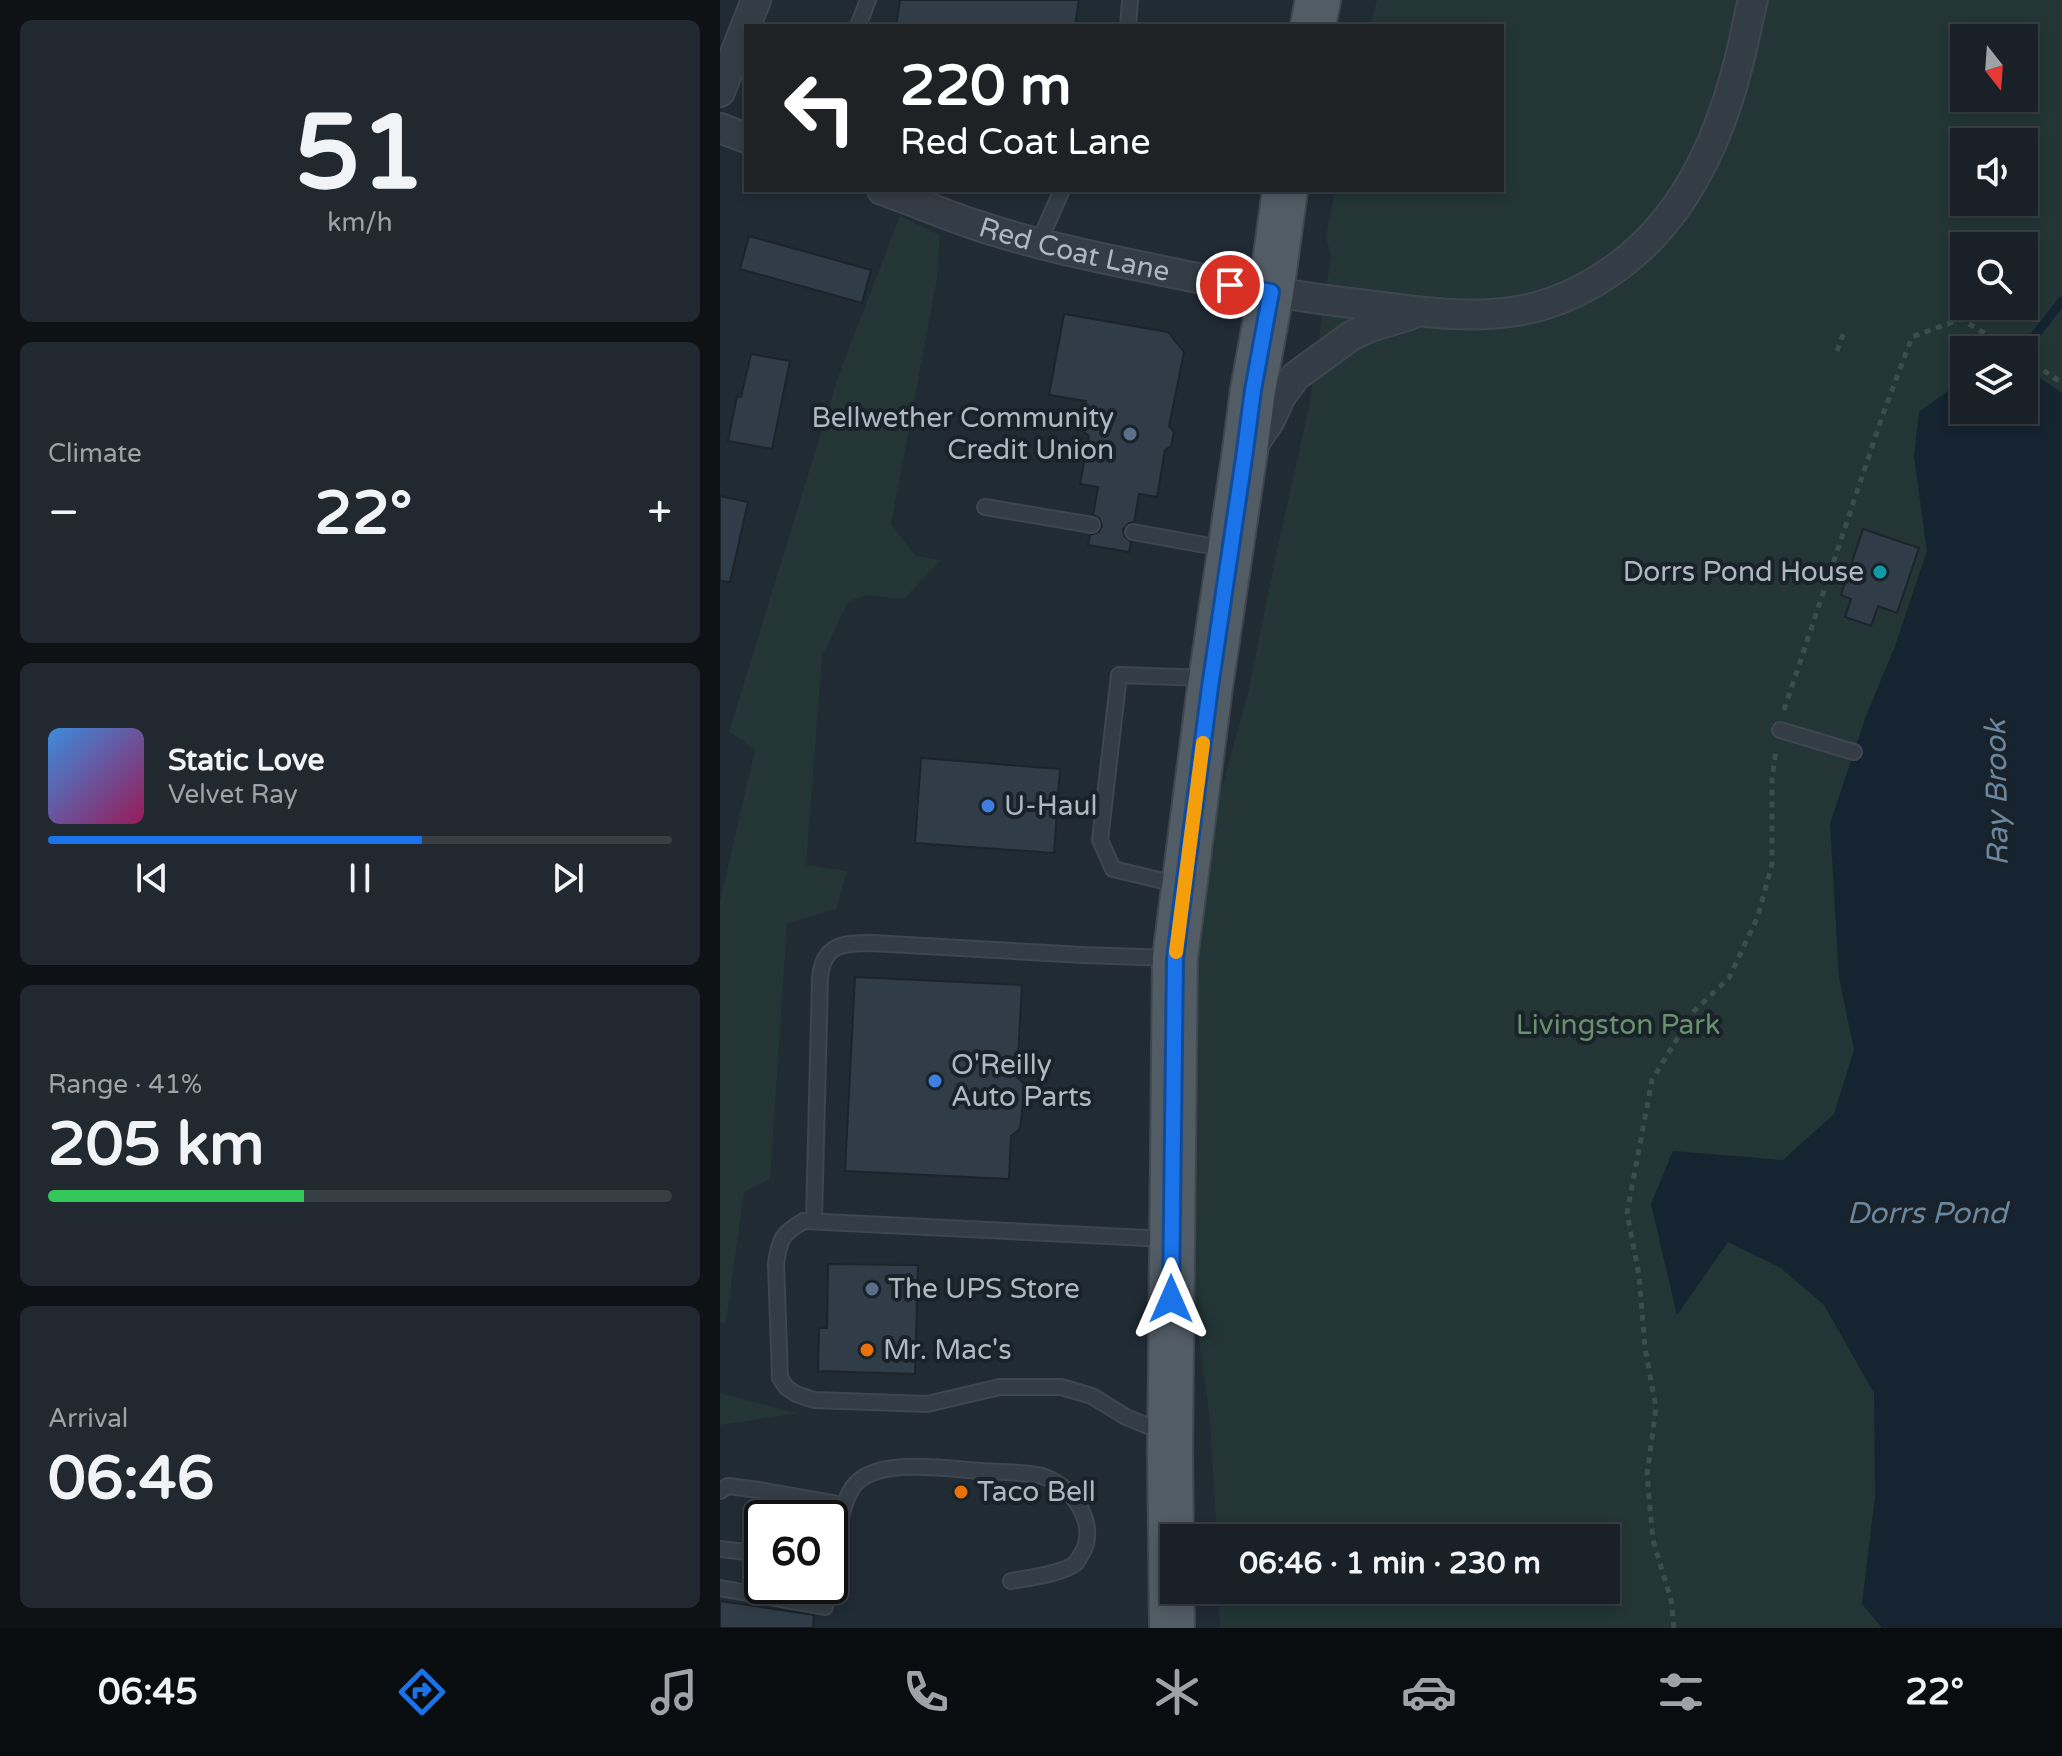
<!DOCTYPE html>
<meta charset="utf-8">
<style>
body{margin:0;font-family:"Varela Round",sans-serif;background:#22282f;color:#f1f3f6;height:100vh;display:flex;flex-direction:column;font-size:30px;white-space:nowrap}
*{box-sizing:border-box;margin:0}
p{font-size:26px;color:#9fa3a7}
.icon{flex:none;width:44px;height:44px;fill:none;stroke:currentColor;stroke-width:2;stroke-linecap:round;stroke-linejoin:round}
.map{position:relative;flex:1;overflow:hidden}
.sheet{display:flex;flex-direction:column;gap:20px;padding:20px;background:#0e1215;width:720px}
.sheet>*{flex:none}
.hud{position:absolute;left:24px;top:24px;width:760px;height:168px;border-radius:0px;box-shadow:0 4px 12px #0003,0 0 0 2px #373e44;background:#202124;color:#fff;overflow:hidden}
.needle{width:52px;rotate:163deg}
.fabs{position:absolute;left:1230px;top:24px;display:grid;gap:16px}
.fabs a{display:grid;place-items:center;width:88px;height:88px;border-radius:0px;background:#192027;box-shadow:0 4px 12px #0003,0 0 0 2px #373e44;font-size:40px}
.speed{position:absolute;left:24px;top:1500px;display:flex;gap:16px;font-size:40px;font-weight:700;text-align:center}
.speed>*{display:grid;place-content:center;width:104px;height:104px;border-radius:50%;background:#192027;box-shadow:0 4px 12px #0003,0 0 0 2px #373e44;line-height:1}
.speed .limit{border:4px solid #111;border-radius:12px;background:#fff;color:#111}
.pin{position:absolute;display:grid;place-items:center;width:68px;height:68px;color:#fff;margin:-34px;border:4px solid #fff;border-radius:50%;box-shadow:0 2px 8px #0007}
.me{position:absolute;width:88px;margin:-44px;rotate:0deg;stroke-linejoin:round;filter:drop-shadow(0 0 6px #0008)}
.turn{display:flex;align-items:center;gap:28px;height:168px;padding:0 24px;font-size:36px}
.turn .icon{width:104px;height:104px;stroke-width:2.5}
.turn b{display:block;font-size:56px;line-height:68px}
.big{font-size:60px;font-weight:700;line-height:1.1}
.sheet .tile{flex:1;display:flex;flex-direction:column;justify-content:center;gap:12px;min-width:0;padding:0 28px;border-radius:12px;background:#22282f}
.sheet .dial{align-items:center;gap:0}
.dial b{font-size:104px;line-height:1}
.song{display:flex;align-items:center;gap:24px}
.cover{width:96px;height:96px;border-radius:12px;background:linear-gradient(135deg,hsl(210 70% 55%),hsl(330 70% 35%))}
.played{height:8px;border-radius:4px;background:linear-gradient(90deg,#1a73e8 60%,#373e44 60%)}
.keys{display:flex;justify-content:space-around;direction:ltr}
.heat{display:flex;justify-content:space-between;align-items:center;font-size:44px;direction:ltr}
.charge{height:12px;border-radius:6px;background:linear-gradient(90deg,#34c759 41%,#373e44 0)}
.trip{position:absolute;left:440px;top:1524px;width:460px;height:80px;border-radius:0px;background:#192027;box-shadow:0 4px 12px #0003,0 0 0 2px #373e44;font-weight:700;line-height:80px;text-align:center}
.tab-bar{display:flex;height:128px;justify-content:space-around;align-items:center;background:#0a0d10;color:#9fa3a7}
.tab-bar .icon{width:56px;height:56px}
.tab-bar .on{color:#1a73e8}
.tab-bar b{font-size:36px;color:#f1f3f6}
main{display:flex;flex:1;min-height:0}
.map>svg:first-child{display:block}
</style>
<main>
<section class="sheet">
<div class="tile dial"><b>51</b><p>km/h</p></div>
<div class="tile"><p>Climate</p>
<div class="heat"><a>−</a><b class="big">22°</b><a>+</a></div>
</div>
<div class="tile">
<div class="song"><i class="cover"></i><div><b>Static Love</b><p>Velvet Ray</p></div></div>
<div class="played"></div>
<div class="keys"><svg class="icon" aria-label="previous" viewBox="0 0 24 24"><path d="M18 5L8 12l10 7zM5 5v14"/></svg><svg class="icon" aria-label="pause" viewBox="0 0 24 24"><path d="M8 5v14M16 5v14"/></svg><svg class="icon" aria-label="next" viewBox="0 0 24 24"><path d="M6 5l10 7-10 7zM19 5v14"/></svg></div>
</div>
<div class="tile"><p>Range · 41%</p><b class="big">205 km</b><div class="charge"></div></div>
<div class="tile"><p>Arrival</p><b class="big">06:46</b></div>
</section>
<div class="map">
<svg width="1342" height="1628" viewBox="0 0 1342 1628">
<rect width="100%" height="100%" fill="#212b34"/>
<g fill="#233535" fill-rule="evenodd">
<path d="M657,0H1342V1628H500L499,1590H886V1538H497L490,1420L452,1135L455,958L528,693L557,550L589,407L611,256L606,237L615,190H782V26H650ZM1244,38H1304V98H1244ZM1244,142H1304V202H1244ZM1244,246H1304V306H1244ZM1244,350H1304V410H1244Z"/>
<path d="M180,216L220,235L217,278L171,524L196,556L221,560L184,599L144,595L128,602L102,657L86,865L127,871L116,909L67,924L50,1179L24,1192L6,1322L0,1323V901L35,749L9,732L119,374Z"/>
<path d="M0,1393L77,1413L0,1425Z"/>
</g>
<path fill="#162330" d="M1304,367L1342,393V1628H1162L1142,1604L1155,1497L1154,1393L1104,1305L1061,1268L1008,1242L957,1315L931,1204L953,1151L1063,1160L1114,1114L1134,1050L1119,977L1110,823L1146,716L1175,646L1207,551L1194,456L1199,412L1244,379V410H1304Z"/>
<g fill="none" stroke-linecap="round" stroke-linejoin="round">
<path stroke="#162330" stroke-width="9" d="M1310,342L1342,301"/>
</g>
<g fill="#303d48" stroke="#1c242b" stroke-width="2">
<path d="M180,0H359L355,26H176Z"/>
<path d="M29,236L151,270L142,303L20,269Z"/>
<path d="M344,314L448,332L464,352L449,426L454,432L451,446L445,450L437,497L419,494L414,522L409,523L403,529L404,536L411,542L409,552L368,545L370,535L379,532L382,526L379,518L373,515L378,487L360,484L369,436L362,430L366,401L329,395Z"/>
<path d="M31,354L70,361L52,449L8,441L17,396L21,397Z"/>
<path d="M0,496L28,502L10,582L0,581Z"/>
<path d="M1143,529L1199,548L1177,613L1158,606L1151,626L1125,617L1131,599L1121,595Z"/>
<path d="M201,758L340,769L334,853L195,843Z"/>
<path d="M135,977L302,985L297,1077L305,1085L300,1129L291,1136L289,1179L125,1171Z"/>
<path d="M108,1264L198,1265L195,1374L98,1371L99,1328H107Z"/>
<path d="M0,1601L94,1615L93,1628H0Z"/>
</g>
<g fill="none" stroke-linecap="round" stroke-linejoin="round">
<defs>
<g id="service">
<path d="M138,26L148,0"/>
<path d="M408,26L410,0"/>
<path d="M318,244L342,190"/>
<path d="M265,507L372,525"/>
<path d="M413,532L507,549"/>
<path d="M1060,730L1134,752"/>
<path d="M460,885L393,869L380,840L399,675L487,678"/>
<path d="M94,1220L100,978C103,944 123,943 152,943L363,955L451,958"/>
<path d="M445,1433L406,1417L372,1396L341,1387H280L207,1404L94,1400L76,1394L66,1387L60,1378L56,1264C59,1240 62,1233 84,1221L447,1239"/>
<path d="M0,1491L8,1486L39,1490L124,1505"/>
<path d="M0,1549L42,1554"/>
<path d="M110,1582C115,1557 118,1508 133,1487C155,1456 228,1469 261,1471C278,1472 307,1472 322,1476C352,1485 379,1524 362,1553C361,1554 357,1562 356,1563C343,1574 307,1578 291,1581"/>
<path d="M0,1588L105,1607L109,1586"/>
</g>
<g id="minor">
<path d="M0,92L36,0"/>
<path d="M0,128L26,138"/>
<path id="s1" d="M162,190C193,201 223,214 253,224C309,243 366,255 424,267C495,282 566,296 639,304C689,310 740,319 790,312C830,307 868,289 900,265C964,217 999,140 1018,65C1024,44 1027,22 1033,0"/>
<path d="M530,450L550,420L561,396L576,376L631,336L650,327L690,315"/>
</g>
<g id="primary">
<path d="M593,26L598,0"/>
<path d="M452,1628L450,1452L455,958L490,687L524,458L533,390L551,292L565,190"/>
</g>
</defs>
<use href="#service" stroke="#3e464f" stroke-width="18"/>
<use href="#minor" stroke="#3e464f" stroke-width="32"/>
<use href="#primary" stroke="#3e464f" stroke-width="48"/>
<g stroke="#3b4e4d" stroke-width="5" stroke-dasharray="6 6" stroke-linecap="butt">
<path d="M1117,351L1124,332"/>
<path d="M1304,357L1342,383"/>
<path d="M1064,710L1162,417L1192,337L1241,319L1292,350"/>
<path d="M954,1628L951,1600L933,1540L927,1475L936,1408L925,1348L919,1275L907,1213L932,1080L974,1011L1009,978L1038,916L1052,864V778L1056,751"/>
</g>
<use href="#service" stroke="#343d45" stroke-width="14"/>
<use href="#minor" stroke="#343d45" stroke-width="28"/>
<use href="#primary" stroke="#525c65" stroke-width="44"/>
</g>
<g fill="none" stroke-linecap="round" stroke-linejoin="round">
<defs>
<path id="route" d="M451,1299L455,958L490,687L524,458L533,390L551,292L510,285"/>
</defs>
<use href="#route" stroke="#114b97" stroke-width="20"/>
<use href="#route" stroke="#1a73e8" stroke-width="14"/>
<path stroke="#f59e0b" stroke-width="14" d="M456,952L483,743"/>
</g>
<g fill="#5c6f8a" stroke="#1a2229" stroke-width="3">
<circle cx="410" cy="434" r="8"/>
<circle cx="152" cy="1289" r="8"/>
</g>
<circle fill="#0f9aa8" stroke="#1a2229" stroke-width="3" cx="1160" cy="572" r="8"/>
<g fill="#3f7fe0" stroke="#1a2229" stroke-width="3">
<circle cx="268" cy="806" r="8"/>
<circle cx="215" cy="1081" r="8"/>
</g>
<g fill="#e8710a" stroke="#1a2229" stroke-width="3">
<circle cx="147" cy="1350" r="8"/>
<circle cx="241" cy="1492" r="8"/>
</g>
<g text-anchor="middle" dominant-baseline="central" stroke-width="8" stroke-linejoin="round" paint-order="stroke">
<g font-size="28" fill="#aeb8c2" stroke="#1a2229">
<text stroke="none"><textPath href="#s1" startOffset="202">Red Coat Lane</textPath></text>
</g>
<g font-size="28" fill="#aeb8c2" stroke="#1a2229" text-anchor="start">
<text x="394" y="418" text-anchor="end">Bellwether Community<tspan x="394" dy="32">Credit Union</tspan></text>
<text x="1144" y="572" text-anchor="end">Dorrs Pond House</text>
<text x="284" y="806">U-Haul</text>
<text x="231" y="1065">O'Reilly<tspan x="231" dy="32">Auto Parts</tspan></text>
<text x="168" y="1289">The UPS Store</text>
<text x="163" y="1350">Mr. Mac's</text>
<text x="257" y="1492">Taco Bell</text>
</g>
<g font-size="28" fill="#68906d" stroke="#1a2229">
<text x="898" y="1025">Livingston Park</text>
</g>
<g font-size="30" font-style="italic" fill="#6a869e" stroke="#1a2229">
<text transform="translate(1277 793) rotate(-91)">Ray Brook</text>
<text x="1207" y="1213">Dorrs Pond</text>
</g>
</g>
</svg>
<div class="fabs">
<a><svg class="needle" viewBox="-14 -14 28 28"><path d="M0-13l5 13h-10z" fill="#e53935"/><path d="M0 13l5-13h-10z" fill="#9fa3a7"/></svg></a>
<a><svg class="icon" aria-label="sound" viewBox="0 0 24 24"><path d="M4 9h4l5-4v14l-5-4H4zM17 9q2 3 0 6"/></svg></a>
<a><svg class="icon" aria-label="search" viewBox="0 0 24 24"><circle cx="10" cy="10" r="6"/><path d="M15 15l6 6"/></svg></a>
<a><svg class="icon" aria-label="layers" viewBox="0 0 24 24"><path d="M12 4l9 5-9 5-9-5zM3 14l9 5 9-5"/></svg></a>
</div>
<div class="speed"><div class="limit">60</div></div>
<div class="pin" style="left:510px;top:285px;background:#d93025"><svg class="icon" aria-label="arrive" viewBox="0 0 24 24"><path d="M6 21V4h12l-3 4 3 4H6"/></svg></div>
<svg class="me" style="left:451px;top:1299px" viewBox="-20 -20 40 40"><path d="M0-17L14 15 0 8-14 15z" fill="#1a73e8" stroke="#fff" stroke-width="4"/></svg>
<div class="trip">06:46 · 1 min · 230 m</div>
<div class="hud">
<div class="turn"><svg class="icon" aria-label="left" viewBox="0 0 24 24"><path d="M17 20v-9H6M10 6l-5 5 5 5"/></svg><div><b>220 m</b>Red Coat Lane</div></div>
</div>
</div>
</main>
<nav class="tab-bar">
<b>06:45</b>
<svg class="icon on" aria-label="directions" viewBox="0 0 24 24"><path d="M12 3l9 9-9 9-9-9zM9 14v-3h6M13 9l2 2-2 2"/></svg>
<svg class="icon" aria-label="music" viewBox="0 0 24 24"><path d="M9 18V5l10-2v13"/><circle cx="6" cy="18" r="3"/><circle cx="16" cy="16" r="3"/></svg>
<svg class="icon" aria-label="phone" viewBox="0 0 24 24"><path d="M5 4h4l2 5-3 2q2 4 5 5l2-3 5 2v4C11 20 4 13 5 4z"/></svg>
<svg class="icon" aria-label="climate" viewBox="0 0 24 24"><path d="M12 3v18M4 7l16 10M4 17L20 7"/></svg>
<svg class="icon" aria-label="car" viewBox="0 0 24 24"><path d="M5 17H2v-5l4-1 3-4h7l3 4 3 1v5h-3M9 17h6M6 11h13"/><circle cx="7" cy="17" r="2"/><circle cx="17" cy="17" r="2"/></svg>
<svg class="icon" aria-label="filters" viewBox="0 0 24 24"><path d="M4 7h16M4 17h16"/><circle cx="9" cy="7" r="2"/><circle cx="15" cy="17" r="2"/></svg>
<b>22°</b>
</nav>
